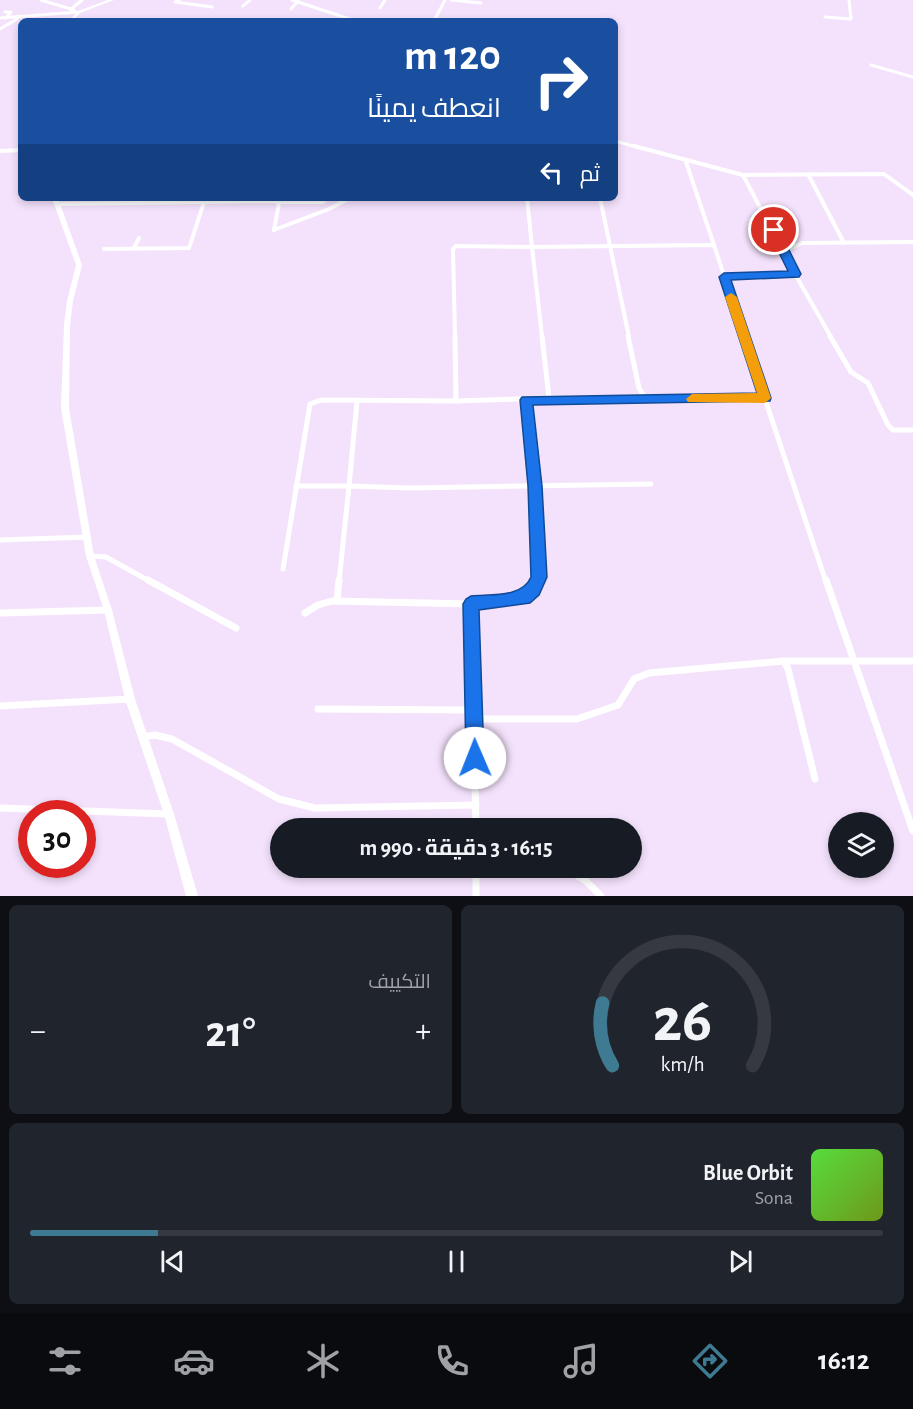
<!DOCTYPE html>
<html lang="ar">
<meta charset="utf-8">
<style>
body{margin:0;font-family:"Alegreya Sans",Cairo,sans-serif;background:#20242c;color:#f1f3f6;direction:rtl;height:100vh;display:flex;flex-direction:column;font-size:22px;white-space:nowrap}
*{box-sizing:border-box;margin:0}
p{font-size:20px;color:#9ea1a6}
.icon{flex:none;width:33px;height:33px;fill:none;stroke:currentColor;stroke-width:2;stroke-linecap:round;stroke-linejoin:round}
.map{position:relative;height:896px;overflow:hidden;direction:ltr}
.details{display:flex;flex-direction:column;gap:9px;padding:9px;background:#0d0f14;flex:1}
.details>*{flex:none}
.banner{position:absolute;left:18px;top:18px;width:600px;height:183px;border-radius:9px;box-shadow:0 3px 9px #0003;direction:rtl;background:#1a4fa0;color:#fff;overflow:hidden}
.tools{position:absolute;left:828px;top:812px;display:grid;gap:12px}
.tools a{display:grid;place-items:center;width:66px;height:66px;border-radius:50%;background:#171b24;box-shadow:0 3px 9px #0003;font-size:30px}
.speed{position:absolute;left:18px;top:800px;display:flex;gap:12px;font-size:30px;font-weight:700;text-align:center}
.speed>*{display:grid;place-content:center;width:78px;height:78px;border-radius:50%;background:#171b24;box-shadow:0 3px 9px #0003;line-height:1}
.speed .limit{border:9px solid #d22;background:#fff;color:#111}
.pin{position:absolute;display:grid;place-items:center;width:51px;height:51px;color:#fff;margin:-26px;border:3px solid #fff;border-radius:50%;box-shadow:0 2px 6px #0007}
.me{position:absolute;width:66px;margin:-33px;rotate:359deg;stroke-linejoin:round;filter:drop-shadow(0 0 4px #0008)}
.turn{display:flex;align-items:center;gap:21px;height:126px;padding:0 18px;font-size:27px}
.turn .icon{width:78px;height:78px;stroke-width:2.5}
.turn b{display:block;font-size:42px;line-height:51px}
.then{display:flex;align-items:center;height:57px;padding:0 18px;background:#0003;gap:12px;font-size:22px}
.big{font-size:45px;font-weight:700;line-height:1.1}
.details .widget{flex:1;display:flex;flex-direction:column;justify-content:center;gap:9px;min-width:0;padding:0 21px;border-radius:9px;background:#20242c}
.details .dial{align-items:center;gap:0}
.dial svg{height:156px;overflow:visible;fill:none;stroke:#363941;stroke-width:7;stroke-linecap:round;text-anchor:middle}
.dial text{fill:#f1f3f6;stroke:none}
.song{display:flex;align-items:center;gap:18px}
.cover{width:72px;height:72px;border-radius:9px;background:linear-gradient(135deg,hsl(110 70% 55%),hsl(80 70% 35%))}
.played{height:6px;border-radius:3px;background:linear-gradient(90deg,#3e7a92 15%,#363941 15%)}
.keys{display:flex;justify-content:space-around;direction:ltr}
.heat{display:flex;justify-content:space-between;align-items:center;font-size:33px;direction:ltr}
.details .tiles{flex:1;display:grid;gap:9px;grid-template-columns:1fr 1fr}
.widget:last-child{grid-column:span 2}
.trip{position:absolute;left:270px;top:818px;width:372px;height:60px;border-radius:30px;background:#171b24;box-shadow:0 3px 9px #0003;font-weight:700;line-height:60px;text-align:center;direction:rtl}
.dock{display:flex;height:96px;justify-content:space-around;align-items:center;background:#090b0e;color:#9ea1a6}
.dock .icon{width:42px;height:42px}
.dock .selected{color:#3e7a92}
.dock b{font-size:27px;color:#f1f3f6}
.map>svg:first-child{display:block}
</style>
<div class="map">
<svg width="913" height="896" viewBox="0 0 913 896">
<rect width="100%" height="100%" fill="#f4e2fc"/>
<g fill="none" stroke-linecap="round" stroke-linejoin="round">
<g stroke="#fff" stroke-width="3">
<path d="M41,0L74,10"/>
<path d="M179,0L175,2L212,7"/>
<path d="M292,0L356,21"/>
<path d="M451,0L481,3"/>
<path d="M243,6L250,0"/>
<path d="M380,8L385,0"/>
<path d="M71,9L82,0"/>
<path d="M291,9L298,1"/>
<path d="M5,12H11L6,18"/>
<path d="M825,17L851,19L849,0"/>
<path d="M0,18L79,12"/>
<path d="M434,21L445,0"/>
<path d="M0,29L17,19"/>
<path d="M871,65L913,77"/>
<path d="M615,141L640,148"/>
</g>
<g stroke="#fff" stroke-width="4">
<path d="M634,146L743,175"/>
<path d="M0,151L21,150"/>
<path d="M688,160L686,162L714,245"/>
<path d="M808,174L844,243"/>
<path d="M527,198L532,247L714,245L744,337"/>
<path d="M600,198L629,337"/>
<path d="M277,202H323L327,198"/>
<path d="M57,204L275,201L279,203L274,230"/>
<path d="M274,230L329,209L350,198"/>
<path d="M134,248L139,238"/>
<path d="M104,249L189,248L204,202"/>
<path d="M785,251L802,243L913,242"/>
<path d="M795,274L743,175L884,174L913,195"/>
<path d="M724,277L795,274L831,337"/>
<path d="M455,337L453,249L456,246L532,247L542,337"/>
</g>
<g stroke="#fff" stroke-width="5">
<path d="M455,336L456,401"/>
<path d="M628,336L639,388L645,398"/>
<path d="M744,336L826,582"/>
<path d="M830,336L851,372L868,383L888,425L893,430H913"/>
<path d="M549,398H765"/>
<path d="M526,400L535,486L538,582"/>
<path d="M357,401L349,486L410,488L651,484"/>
<path d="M456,401L549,398L542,336"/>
<path d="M296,486H349L339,582"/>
<path d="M0,540L87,537"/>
<path d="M90,556L106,557L151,582"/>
<path d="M283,569L310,404L321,400L456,401"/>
</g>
<g stroke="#fff" stroke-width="7">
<path d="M148,580L236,628"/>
<path d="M826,580L913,831"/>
<path d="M337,601L339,580"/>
<path d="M471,604L476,828"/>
<path d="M0,613L108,610"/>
<path d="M305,613L318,605L332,601L471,604L517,600C527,597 537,591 538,580"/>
<path d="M784,661L788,669L815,779"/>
<path d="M0,706L130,699"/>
<path d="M318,709L474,710L481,719H577L618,705L634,679L649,673L784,661H913"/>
<path d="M143,737L155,735L172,739L279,799L315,808L476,805"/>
<path d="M0,808L169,814"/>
<path d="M476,867V896"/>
<path d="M476,871L573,873L586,881L601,896"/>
</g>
<g fill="#fff" fill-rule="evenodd">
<path d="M108,0H114L80,13L73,21H69L78,11Z"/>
<path d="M52,198H58L82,265L73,301L70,325L69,408L94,556L112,610L135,699L174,814L198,896H186L164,814L125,699L104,610L86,556L61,408L64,325L67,301L76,265Z"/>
</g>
</g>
<path fill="#1a73e8" stroke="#114b97" stroke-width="1.5" d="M774,227L779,230L801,274L799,277L731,280L771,398L770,401L533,405L542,486L547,577L539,595L530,603L479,610L484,758L481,764L475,767L468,764L466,758L463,604L466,599L471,596C491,594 522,598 531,577L528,486L520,400L522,397L757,393L719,277L724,273L788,271L768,230Z"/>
<path fill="#f59e0b" d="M731,293L737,297L771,398L765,403L688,402L686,399L692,394L757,393L725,297Z"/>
</svg>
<div class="tools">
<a><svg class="icon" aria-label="layers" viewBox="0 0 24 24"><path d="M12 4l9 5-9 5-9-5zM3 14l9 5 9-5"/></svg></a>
</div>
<div class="speed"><div class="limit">30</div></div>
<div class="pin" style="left:774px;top:230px;background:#d93025"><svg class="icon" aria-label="arrive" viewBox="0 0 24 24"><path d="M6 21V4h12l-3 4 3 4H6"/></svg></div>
<svg class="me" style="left:475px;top:758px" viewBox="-20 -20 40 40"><circle r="19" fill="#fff"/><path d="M0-13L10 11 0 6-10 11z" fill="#1a73e8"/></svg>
<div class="trip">16:15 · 3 دقيقة · 990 m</div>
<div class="banner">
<div class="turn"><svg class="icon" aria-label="right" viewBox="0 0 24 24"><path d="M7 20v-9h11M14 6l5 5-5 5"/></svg><div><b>120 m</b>انعطف يمينًا</div></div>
<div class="then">ثم<svg class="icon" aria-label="left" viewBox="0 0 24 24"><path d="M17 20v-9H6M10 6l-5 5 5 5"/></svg></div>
</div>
</div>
<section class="details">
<div class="tiles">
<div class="widget dial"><svg viewBox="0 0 100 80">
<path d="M14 69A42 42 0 1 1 86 69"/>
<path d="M14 69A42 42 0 0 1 9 37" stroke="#3e7a92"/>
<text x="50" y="56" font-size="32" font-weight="700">26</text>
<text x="50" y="72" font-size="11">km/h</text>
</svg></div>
<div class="widget"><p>التكييف</p>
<div class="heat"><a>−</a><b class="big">21°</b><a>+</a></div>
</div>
<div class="widget">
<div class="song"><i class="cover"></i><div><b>Blue Orbit</b><p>Sona</p></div></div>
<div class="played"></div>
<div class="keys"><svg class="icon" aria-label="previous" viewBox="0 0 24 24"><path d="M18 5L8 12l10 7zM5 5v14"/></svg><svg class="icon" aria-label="pause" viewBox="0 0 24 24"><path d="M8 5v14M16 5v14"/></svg><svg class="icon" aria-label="next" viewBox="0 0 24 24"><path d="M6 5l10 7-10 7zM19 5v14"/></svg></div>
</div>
</div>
</section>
<nav class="dock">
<b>16:12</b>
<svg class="icon selected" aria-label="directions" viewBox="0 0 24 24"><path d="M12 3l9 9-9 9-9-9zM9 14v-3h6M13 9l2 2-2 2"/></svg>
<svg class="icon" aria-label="music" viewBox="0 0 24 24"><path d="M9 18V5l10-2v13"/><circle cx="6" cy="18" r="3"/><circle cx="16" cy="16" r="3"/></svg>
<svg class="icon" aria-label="phone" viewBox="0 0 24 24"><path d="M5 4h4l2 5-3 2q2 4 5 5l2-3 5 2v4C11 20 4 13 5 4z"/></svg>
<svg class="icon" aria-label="climate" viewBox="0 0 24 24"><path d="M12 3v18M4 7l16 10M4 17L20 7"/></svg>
<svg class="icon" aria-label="car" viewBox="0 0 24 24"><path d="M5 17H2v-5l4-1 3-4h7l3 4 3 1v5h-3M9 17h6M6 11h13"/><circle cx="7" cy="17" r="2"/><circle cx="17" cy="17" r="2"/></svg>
<svg class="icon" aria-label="filters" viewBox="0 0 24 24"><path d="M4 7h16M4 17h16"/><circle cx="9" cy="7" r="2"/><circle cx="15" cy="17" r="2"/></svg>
</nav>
